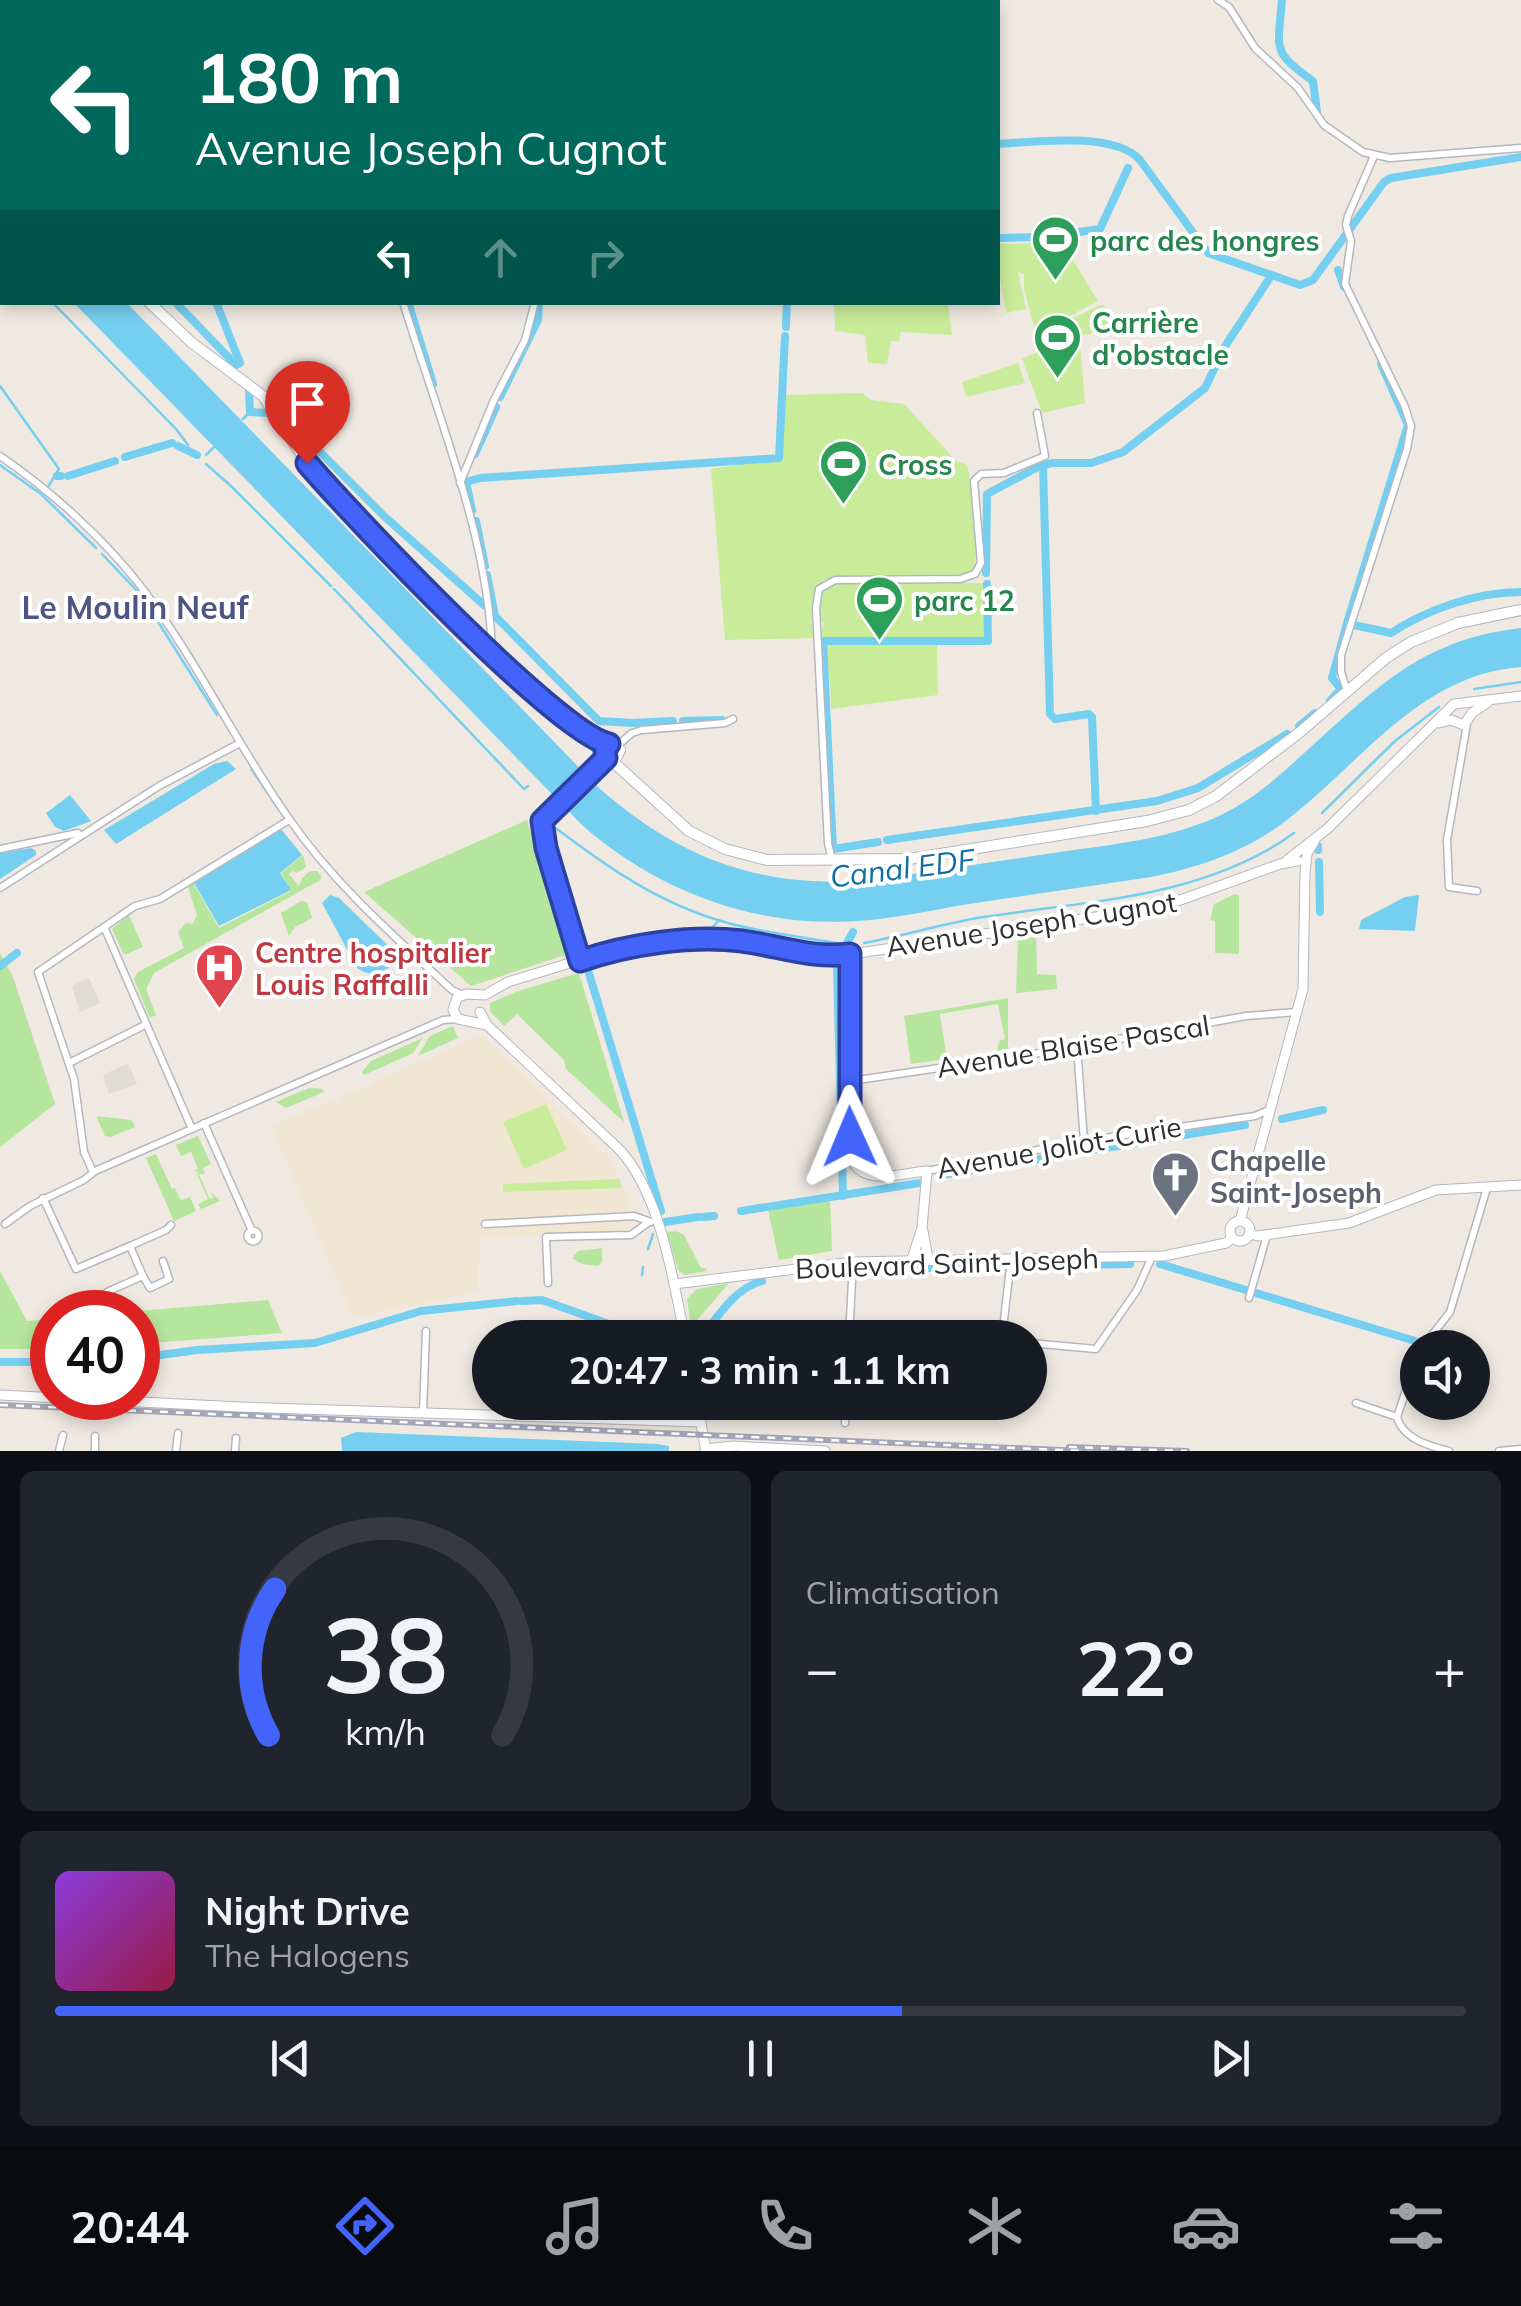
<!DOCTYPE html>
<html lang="fr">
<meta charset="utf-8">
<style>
body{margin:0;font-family:Mulish,sans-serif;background:#20242c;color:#f1f3f6;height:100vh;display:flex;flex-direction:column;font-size:38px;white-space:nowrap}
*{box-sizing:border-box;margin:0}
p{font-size:32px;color:#9ea1a6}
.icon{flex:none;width:55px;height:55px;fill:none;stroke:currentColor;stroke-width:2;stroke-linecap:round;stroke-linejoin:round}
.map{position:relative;height:1451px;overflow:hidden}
.sheet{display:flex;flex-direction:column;gap:20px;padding:20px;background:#0d0f14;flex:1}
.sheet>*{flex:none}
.top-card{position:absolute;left:0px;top:0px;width:1000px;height:305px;box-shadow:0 5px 15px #0003;background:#00695c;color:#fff;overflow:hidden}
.buttons{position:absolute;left:1400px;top:1330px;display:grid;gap:20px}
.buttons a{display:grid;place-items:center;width:90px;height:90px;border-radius:50%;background:#171b24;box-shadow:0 5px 15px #0003;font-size:50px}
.speed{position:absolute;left:30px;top:1290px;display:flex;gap:20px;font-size:50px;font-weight:700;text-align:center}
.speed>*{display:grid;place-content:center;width:130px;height:130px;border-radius:50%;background:#171b24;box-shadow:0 5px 15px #0003;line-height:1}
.speed .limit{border:15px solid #d22;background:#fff;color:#111}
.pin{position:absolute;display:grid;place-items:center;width:85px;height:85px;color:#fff;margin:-102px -42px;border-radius:50% 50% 50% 0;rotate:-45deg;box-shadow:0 0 10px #0007}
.pin .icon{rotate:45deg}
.me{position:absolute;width:110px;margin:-55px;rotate:359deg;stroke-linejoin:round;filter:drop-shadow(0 0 8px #0008)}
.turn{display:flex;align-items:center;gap:35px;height:210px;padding:0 30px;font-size:45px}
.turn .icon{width:130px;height:130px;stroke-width:2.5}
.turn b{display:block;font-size:70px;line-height:85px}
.lanes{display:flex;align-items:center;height:95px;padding:0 30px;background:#0003;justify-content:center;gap:50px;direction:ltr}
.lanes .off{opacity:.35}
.big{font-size:75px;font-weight:700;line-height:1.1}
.sheet .card{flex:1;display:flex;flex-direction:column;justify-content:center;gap:15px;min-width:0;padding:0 35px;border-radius:15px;background:#20242c}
.sheet .dial{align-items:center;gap:0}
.dial svg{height:260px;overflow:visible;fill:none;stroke:#363941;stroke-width:7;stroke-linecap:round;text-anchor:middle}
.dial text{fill:#f1f3f6;stroke:none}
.song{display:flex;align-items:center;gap:30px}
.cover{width:120px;height:120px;border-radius:15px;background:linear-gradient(135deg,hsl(270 70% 55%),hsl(340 70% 35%))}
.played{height:10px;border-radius:5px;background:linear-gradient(90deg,#4264fb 60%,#363941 60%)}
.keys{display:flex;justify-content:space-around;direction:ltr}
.heat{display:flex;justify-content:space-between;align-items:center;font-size:55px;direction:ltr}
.sheet .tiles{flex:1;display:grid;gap:20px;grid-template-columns:1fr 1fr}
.card:last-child{grid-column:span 2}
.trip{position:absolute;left:472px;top:1320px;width:575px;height:100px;border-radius:50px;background:#171b24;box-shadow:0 5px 15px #0003;font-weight:700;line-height:100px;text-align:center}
.tabs{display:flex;height:160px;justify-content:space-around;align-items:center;background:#090b0e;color:#9ea1a6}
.tabs .icon{width:70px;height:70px}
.tabs .active{color:#4264fb}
.tabs b{font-size:45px;color:#f1f3f6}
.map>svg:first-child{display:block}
</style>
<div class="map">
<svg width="1521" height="1451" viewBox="0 0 1521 1451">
<rect width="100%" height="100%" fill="#efe9e1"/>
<path fill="#f0e6d1" d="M482,1035L609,1158L628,1197L631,1230L480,1238L477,1291L353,1318L272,1126L333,1100L342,1107L336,1098L342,1102L340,1097L344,1099L343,1095L350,1103L346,1094L350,1092L353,1097L352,1092L356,1095V1090L360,1097L359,1088L362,1092L363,1086L365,1092L367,1085L369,1087L373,1082Z"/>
<g fill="#b6e59e">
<path d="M527,820L567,947L565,955L471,986L364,892Z"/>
<path d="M303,855L306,867L297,873L292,871L289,874L299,886L302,878L310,871H317L322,877L320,880L154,973L146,989L156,1015L150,1018L134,979L138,972L184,948L178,932L187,922L192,925L197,915L188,887L193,883L219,928L291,891L281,873Z"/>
<path d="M1235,894L1239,895V954L1215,953V921L1210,920L1214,904Z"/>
<path d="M301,901L307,902L312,918L295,927L289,936L281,913Z"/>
<path d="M129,915L143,947L124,955L112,929Z"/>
<path d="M1036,937L1037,974L1056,975L1057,989L1016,993L1018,939Z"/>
<path d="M0,953L13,977L55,1104L0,1147Z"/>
<path d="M579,973L624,1122L566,1069L564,1060L517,1014L504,1026L490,1011V1003L521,990Z"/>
<path d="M1008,998V1049L997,1051L999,1041L1005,1039L998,1004L940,1014L947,1059L911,1064L904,1016Z"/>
<path d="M453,1026L458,1038L418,1056L430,1036Z"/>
<path d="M423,1038L413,1053L364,1075L362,1072L371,1061Z"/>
<path d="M309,1088L322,1089L324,1092L286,1108L276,1102Z"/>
<path d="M96,1116L132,1120L135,1127L110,1137L105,1136Z"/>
<path d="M198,1136L211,1164L203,1168L205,1174H199L210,1199L213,1198L211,1192L220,1201L201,1209L198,1204L208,1199L197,1174L199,1172L194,1171L198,1169L191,1152L181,1156L176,1145Z"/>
<path d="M156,1154L172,1189L175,1188L181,1200L190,1197L196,1211L174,1221L146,1158Z"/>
<path d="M830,1200L832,1251L779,1260L768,1210Z"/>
<path d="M676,1231L684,1235L701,1268H706L707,1271L685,1275L678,1270L667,1232Z"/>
<path d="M602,1248V1262L598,1266L582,1264L572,1258L578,1251Z"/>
<path d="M0,1271L27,1321L52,1319V1349H0Z"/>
<path d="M729,1283L691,1327L687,1299L697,1289Z"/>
<path d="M268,1300L282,1333L138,1344V1312H127Z"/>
</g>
<g fill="#c9ec9a">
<path d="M1033,243L1063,244L1098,301L1036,334L1024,289V274L1018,272L1026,309L1006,313L998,267V244Z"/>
<path d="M834,303L948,304L952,335L901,332L899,341H891L887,364L868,363L865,335L835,331Z"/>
<path d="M1100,305L1105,306L1114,320L1112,330L1037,343L1036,336Z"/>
<path d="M1072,342L1080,344L1085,403L1042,413L1022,359L1051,346Z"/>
<path d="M1018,363L1025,383L966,397L962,382Z"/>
<path d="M862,393L871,400L904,404L956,461L967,465C972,478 978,552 975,568L966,575L955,576L824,580C807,594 813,618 814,638L725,640L711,469L778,459L784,395Z"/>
<path d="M834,581L985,583L986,640H937L938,695L831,709L830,679L823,671L819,628H823L824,623L819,619C818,601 818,591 834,581Z"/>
<path d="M546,1104L567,1150L524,1169L503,1122Z"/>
<path d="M620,1179L621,1188L503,1192V1184Z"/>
</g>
<g fill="#dfdcd8">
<path d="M89,978L100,1003L80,1012L72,986Z"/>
<path d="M128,1063L137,1084L109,1094L103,1075Z"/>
</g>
<g fill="#75cff0">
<path d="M74,303H127L599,788C679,858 757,887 863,881C929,872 994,862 1060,852C1115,844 1172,839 1223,814C1253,799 1277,778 1302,755C1375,690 1418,640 1521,628V667C1422,674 1364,759 1292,816C1252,849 1202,867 1151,877C1091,886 1030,895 969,904C932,910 894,919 856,921C755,928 657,891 582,825Z"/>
<path d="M227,761L236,769L116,844L104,830L214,764Z"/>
<path d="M70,795L91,821L64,831L55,827L46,813Z"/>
<path d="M281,829L302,855L280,873L291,890L219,926L194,883Z"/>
<path d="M31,848L36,851V855L0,879V853Z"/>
<path d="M330,895L339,898L402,959C386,969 374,981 357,968L322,903Z"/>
<path d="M1419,895L1415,931L1359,929L1361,920L1405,897Z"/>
<path d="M356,1432L657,1444L669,1446V1451H342L341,1438Z"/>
</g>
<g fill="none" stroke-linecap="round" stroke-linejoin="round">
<g stroke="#75cff0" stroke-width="2.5">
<path d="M0,249L2,252"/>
<path d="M52,302L176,429L188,445"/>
<path d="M0,386L59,469L48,487"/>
<path d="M243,419L250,412"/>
<path d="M206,455L215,446"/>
<path d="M206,464L232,487L331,586"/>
<path d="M0,465L41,494L96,548"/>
<path d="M102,554L141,595L217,715"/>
<path d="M334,589L524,789L528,786"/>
<path d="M1474,689L1521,682"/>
<path d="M252,770L285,818"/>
<path d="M1322,813L1395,741L1439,707"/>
<path d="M549,822L552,834"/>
<path d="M553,826C607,867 661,905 728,923C764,933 804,937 842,944"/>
<path d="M711,929L719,920"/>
<path d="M864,943C902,936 939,925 977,918C1084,901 1203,899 1294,833"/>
<path d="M648,1249L653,1234"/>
<path d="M642,1275L643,1267"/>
</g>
<g stroke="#75cff0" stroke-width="8">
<path d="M668,0L681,2"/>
<path d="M1282,0C1278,50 1271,51 1313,81L1317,112"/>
<path d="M576,2L577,0"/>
<path d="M0,124L2,127"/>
<path d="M998,144C1033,142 1114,131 1140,160L1208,253L1300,285L1313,280L1384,182L1391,178L1521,157"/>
<path d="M998,238L1043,237L1100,229L1128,168"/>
<path d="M1338,270L1344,287"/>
<path d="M175,302L236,365"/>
<path d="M216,302L240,363L236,365"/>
<path d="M408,302L433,384"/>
<path d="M786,327L787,302"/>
<path d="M1222,351L1271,276"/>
<path d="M249,391L250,412L271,413"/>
<path d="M500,397L538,320L539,302"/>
<path d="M299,431L385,517L484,605"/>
<path d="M178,446L197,455"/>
<path d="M475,454L496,407"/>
<path d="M125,457L172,443"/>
<path d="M1043,465L1050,714L1055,719L1089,714L1092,717L1096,811"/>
<path d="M57,476H61"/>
<path d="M68,476L115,461"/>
<path d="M472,510L466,482L480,478L779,458L785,336"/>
<path d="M476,521L485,566"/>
<path d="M986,573L987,494L1038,467L1052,463H1091L1123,452L1205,388L1219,359"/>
<path d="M487,575L495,616L592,714L599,721L633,723"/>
<path d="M1347,623L1408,425L1381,364"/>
<path d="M1354,625L1391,633C1428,609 1477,592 1521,592"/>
<path d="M1330,701L1341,689L1332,678L1347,623"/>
<path d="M683,721L722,720"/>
<path d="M632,723L673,721"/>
<path d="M1299,726L1315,713"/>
<path d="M887,840L1157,801L1198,788L1287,734"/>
<path d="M878,842L833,849L823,641H988L987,584"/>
<path d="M554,844L579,940"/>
<path d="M1318,846V850"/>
<path d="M1319,862L1320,912"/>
<path d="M845,947L853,932"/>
<path d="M0,966L17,953"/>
<path d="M837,966L843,1196"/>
<path d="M588,970L661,1211"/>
<path d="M1282,1119L1323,1110"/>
<path d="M942,1175L1245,1125"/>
<path d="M741,1211L920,1183"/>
<path d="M702,1217L714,1216"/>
<path d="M665,1222L698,1217"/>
<path d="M1160,1264L1415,1341"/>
<path d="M1023,1266L1130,1264"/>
<path d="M862,1269L1001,1267"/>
<path d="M522,1301L542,1300L648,1338"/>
<path d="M701,1338C718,1316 735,1288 762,1281"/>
<path d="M138,1358L197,1350L315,1343L421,1311L517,1301"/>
<path d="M0,1362H52"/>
</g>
<defs>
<g id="minor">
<path d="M299,0L300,2"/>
<path d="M1218,0L1229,7L1255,48L1298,88L1324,125L1363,152L1390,158L1521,148"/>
<path d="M572,2V0"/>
<path d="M403,302C436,411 489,538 492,652"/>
<path d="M0,456C50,490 101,536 139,584C196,658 236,744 290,820C335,885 395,937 452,990L461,994"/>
<path d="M460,483L494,400L525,340L535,302"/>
<path d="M1347,691L1341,672V655L1407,449L1411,426L1405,407L1345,284L1351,241L1346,225L1348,216L1374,156"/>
<path d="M1467,724L1447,840L1449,887L1477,891"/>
<path d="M617,746L632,733L642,730L725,723L733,719"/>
<path d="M0,849L78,833"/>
<path d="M832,860L828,843L816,608L819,589L835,580L960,579L975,574L981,563L974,481L981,474L1004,473L1045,456L1037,413"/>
<path d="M0,888L159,786L240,743"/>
<path d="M105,929L192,1129"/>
<path d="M1077,1047L1084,1141"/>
<path d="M69,1063L145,1025"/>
<path d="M851,1081L1053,1051L1246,1016L1297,1012"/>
<path d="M204,1123L252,1231"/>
<path d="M927,1171L1084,1141L1255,1116L1269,1110"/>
<path d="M93,1172L84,1152L74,1079L38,972L135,906L160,899L289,820"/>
<path d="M43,1198L76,1269L130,1246L143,1276L107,1292"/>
<path d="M5,1224L30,1206L84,1180L95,1171L443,1020L457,1019"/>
<path d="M485,1224L634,1216L651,1222"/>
<circle cx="253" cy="1236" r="5.5"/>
<path d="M130,1246L166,1230L171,1225"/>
<path d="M143,1276L150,1288L169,1279L163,1261"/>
<path d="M548,1283L546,1237L631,1235L649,1222"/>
<path d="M1249,1298L1267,1235"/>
<path d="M849,1338L853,1262"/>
<path d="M1006,1338L1003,1329L1011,1259"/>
<path d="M1030,1343L1096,1349L1137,1290L1152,1257"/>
<path d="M1422,1348L1450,1312L1487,1188"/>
<path d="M1356,1403L1397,1417C1403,1439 1429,1446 1449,1451"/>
<path d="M423,1412L426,1331"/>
<path d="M1397,1417L1418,1354"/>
<path d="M845,1423L846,1402"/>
<path d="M59,1451L63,1435"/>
<path d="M95,1451V1436"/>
<path d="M176,1451L178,1433"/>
<path d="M235,1451L236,1438"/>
<path d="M1499,1451L1521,1449"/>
</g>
<g id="tertiary">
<path d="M1439,723L1451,720L1464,725L1472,713L1487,703"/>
<path d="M1287,860L1327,829L1454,704L1521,696"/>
<path d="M850,954L851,1157C862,1188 901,1173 927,1171L922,1228L912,1259"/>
<path d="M580,961L546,848L542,823L607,757"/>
<path d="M480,1012L487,1025L620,1150C661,1196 673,1279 685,1338"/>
<path d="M487,1025L458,1019L453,1010L457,998L466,994L485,995L508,982L596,955L692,940L744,941L833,957L1161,907L1280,864L1298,861"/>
<circle cx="1240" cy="1231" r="10"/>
<path d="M1240,1221L1303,989L1305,873L1307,854L1315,840"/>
<path d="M923,1231L928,1259"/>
<path d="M1250,1234L1258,1236L1349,1223L1436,1190L1521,1185"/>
<path d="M674,1284L853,1262L1164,1256L1226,1243L1232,1238"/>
<path d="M0,1395L240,1407L701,1422"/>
<path d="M697,1402L706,1451"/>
<path d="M705,1449L733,1446L825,1451"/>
</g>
<g id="secondary">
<path d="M0,148L2,151"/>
<path d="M149,302L191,342L263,396L307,463L336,495L473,635L607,757L616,758L620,750L611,744L605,753"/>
<path d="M610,759L689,831L725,849L767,860L909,859L1147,821L1189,810L1216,796L1300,732L1386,658L1411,642L1458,623L1521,610"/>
</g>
</defs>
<use href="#minor" stroke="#b4b7c1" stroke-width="9"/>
<use href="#tertiary" stroke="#b4b7c1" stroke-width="11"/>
<use href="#secondary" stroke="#b4b7c1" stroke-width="12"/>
<use href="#minor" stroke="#fff" stroke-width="6"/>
<use href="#tertiary" stroke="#fff" stroke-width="9"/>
<use href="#secondary" stroke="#fff" stroke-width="10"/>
<defs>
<g id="rail">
<path d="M0,1405L1084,1451"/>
<path d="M1069,1447L1187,1451"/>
</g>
</defs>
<use href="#rail" stroke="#a3a6b8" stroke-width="6"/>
<use href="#rail" stroke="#fff" stroke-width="2.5" stroke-dasharray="8" stroke-linecap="butt"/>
</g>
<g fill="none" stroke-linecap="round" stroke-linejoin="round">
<defs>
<path id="route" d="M307,463C349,512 559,735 609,744L605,750L606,758L542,821L546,848L580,961C629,944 691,935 742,941C779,946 812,959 850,954V1137"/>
</defs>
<use href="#route" stroke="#2b41a3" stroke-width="25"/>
<use href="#route" stroke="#4264fb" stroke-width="18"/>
</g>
<defs>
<symbol id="stadium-pin" viewBox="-11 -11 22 30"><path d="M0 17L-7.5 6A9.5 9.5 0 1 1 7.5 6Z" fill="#2e9e5b" stroke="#fff"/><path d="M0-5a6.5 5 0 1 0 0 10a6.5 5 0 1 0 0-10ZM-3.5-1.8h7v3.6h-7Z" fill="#fff"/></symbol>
<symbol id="hospital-pin" viewBox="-11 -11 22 30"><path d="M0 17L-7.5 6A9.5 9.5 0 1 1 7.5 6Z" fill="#e0444e" stroke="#fff"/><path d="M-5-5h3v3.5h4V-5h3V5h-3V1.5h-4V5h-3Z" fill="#fff"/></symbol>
<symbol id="church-pin" viewBox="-11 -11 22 30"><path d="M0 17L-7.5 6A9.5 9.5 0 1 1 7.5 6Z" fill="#6b7280" stroke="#fff"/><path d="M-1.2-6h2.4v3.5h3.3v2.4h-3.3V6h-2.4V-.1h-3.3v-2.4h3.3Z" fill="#fff"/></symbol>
</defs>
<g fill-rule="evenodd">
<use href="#stadium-pin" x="1028" y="212" width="55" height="75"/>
<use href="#stadium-pin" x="1030" y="310" width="55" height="75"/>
<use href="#stadium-pin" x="816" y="436" width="55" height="75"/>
<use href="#stadium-pin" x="852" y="572" width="55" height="75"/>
<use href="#hospital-pin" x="192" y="940" width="55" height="75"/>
<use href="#church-pin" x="1148" y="1148" width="55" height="75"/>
</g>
<g text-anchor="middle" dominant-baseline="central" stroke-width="8" stroke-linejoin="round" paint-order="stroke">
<g font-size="28" font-weight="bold" fill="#27864d" stroke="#fff" text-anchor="start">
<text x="1090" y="240">parc des hongres</text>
<text x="1092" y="322">Carrière<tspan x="1092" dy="32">d'obstacle</tspan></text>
<text x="878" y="464">Cross</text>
<text x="914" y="600">parc 12</text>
</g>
<g font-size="28" fill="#2e2e2e" stroke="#fff">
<text transform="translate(1031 924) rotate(-9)">Avenue Joseph Cugnot</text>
<text transform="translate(1073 1046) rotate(-9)">Avenue Blaise Pascal</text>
<text transform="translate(1059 1147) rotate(-10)">Avenue Joliot-Curie</text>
<text transform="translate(947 1263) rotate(-2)">Boulevard Saint-Joseph</text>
</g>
<g font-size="28" font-weight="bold" fill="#be3a42" stroke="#fff" text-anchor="start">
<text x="255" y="952">Centre hospitalier<tspan x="255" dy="32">Louis Raffalli</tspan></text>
</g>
<g font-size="28" font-weight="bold" fill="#5b616d" stroke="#fff" text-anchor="start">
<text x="1210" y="1160">Chapelle<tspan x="1210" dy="32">Saint-Joseph</tspan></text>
</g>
<g font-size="30" font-style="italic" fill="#0d6fa3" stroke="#fff">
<text transform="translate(902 868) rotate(-7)">Canal EDF</text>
</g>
<g font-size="32" font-weight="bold" fill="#4d5680" stroke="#fff">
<text x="135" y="607">Le Moulin Neuf</text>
</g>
</g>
</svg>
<div class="buttons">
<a><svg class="icon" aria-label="sound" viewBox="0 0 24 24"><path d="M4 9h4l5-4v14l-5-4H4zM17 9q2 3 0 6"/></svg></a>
</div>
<div class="speed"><div class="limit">40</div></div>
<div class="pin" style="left:307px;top:463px;background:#d93025"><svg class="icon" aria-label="arrive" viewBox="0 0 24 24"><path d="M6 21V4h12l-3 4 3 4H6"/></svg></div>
<svg class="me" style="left:850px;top:1137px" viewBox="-20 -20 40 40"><path d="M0-17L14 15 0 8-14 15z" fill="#4264fb" stroke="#fff" stroke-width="4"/></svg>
<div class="trip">20:47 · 3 min · 1.1 km</div>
<div class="top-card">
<div class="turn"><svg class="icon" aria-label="left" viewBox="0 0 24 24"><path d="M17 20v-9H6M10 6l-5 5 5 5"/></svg><div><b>180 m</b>Avenue Joseph Cugnot</div></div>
<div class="lanes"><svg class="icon" aria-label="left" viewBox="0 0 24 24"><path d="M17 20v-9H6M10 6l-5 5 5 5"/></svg><svg class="icon off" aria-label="ahead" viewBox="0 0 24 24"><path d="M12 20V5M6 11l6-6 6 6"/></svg><svg class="icon off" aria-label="right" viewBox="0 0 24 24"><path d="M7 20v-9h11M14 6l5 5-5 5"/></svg></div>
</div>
</div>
<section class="sheet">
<div class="tiles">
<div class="card dial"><svg viewBox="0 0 100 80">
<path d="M14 69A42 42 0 1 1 86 69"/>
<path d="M14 69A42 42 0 0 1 16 24" stroke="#4264fb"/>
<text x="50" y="56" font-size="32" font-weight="700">38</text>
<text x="50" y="72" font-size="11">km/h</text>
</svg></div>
<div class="card"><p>Climatisation</p>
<div class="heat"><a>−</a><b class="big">22°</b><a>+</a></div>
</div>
<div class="card">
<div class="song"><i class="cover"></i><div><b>Night Drive</b><p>The Halogens</p></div></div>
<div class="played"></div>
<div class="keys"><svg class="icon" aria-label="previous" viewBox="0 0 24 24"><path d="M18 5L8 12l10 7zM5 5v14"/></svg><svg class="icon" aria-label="pause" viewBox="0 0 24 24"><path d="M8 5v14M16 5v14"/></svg><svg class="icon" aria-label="next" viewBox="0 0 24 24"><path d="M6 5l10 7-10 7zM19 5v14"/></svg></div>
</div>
</div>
</section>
<nav class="tabs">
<b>20:44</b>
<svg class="icon active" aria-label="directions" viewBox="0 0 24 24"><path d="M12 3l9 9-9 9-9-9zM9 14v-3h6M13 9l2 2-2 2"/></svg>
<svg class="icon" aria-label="music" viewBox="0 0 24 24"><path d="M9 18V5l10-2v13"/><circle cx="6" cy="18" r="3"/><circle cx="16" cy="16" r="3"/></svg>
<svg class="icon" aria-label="phone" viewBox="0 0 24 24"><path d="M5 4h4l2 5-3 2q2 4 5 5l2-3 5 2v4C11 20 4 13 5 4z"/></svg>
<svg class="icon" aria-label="climate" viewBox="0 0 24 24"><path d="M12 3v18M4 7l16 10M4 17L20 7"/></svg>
<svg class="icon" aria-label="car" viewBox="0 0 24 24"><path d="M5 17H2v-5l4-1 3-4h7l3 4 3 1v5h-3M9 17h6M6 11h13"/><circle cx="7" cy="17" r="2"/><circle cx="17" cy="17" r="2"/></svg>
<svg class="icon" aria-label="filters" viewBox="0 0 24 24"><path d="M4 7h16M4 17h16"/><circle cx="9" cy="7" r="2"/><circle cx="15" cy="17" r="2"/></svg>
</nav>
